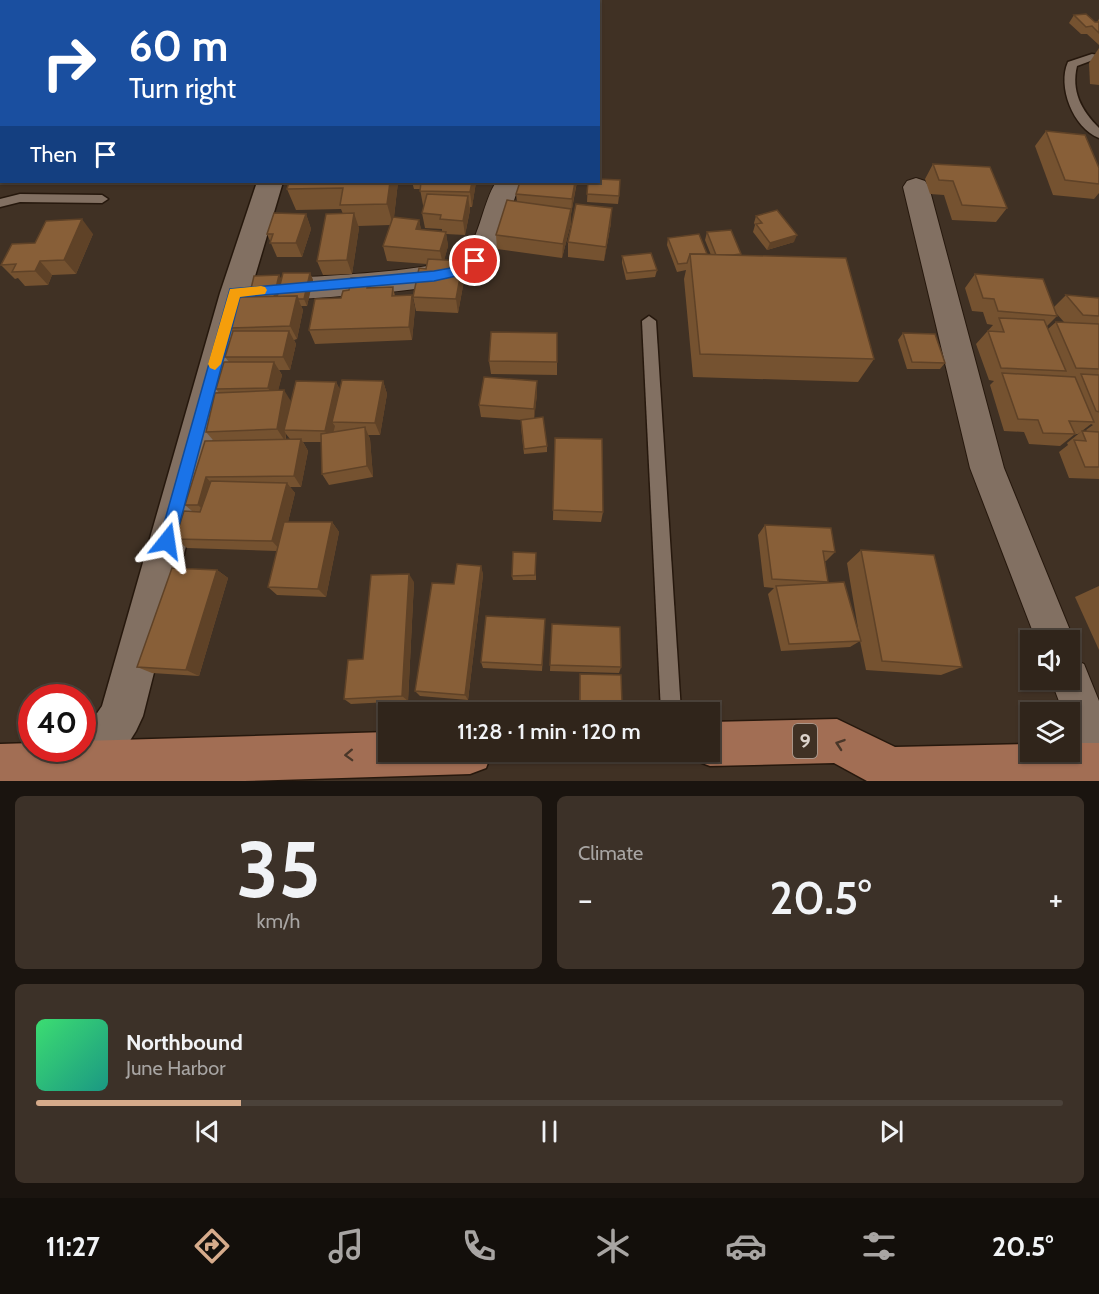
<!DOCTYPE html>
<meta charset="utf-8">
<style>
body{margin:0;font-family:Cabin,sans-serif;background:#3c3128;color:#f1f3f6;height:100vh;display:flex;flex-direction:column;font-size:22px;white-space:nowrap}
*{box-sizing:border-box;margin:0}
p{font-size:20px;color:#a8a5a3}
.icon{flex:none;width:33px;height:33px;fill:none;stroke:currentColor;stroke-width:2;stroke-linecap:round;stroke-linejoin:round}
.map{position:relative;height:781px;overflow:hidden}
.side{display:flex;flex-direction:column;gap:15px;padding:15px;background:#1a140f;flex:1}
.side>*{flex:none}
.top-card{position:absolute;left:0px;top:0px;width:600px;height:183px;box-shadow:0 2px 4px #0004,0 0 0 2px #4b423a;background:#1a4fa0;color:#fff;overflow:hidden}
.tools{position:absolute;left:1020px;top:630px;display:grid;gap:12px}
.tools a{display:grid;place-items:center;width:60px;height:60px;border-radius:0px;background:#30251b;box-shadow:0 2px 4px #0004,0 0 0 2px #4b423a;font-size:30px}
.speed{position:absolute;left:18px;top:684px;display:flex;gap:12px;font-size:30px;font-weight:700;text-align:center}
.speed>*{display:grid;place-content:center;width:78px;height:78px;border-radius:50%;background:#30251b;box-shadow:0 2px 4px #0004,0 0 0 2px #4b423a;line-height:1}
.speed .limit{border:9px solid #d22;background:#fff;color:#111}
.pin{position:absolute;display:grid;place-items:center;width:51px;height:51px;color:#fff;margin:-26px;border:3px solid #fff;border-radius:50%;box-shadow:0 2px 6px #0007}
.me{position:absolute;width:66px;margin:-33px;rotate:15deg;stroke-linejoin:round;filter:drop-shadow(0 0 4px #0008)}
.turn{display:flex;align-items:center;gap:21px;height:126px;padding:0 30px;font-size:27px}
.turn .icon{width:78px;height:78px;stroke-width:2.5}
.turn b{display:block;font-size:42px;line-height:51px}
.then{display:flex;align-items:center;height:57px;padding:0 30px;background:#0003;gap:12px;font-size:22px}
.big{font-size:45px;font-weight:600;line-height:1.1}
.side .widget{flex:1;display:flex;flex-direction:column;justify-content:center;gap:9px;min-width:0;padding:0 21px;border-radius:9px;background:#3c3128}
.side .dial{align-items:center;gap:0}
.dial b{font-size:78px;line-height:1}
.song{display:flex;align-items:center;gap:18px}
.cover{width:72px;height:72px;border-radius:9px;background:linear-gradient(135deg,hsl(140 70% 55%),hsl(170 70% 35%))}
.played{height:6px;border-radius:3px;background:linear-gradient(90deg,#d6ab8b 20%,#4b423a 20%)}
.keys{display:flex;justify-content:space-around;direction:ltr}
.heat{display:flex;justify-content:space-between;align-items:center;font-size:33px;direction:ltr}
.side .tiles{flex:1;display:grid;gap:15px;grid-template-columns:1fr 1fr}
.widget:last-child{grid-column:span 2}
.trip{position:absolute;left:378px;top:702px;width:342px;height:60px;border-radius:0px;background:#30251b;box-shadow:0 2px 4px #0004,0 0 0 2px #4b423a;font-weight:600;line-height:60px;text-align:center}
.dock{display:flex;height:96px;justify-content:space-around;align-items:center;background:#130f0b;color:#a8a5a3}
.dock .icon{width:42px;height:42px}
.dock .selected{color:#d6ab8b}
.dock b{font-size:27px;color:#f1f3f6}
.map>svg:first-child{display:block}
</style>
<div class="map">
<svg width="1099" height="781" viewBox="0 0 1099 781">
<rect width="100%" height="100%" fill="#403124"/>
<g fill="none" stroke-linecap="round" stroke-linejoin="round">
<defs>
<g id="service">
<path d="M1092,54L1099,55V61L1093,60L1077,66C1071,91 1081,110 1099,128V138C1073,128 1057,86 1068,62Z"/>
<path d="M20,194L102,195L108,199L102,203L20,202L0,207V199Z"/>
<path d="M649,316L656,321L681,712H661L642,321Z"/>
</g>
<g id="minor">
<path d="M916,178L925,181L929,187L1004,468L1074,640L1070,652V640H1036L970,468L903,187L907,181Z"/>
<path d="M496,182H516L519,186C510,210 500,252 482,271C461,292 307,298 269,301L259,298L255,290L259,282L269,279C300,277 450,272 465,254C480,236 483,202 496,182Z"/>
<path d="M1070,658L1084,664L1099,701V775L1084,769L1070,731V712H1063L1051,680H1070Z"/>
</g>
<g id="tertiary">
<path d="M319,0H339L318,2Z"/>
<path d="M257,182H283L250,293L143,716L136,731L106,779L100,781L74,779L68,763L74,748H82V735L102,706L220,293Z"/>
</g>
<g id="primary">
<path d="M837,719L895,747L1030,744V752H1070V743H1099V781H867L834,763L710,766L694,760L691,752H710V722Z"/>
<path d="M388,732V752H492L486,768L470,774L244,781H0V744L32,743V748H82V741Z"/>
</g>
</defs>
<use href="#service" stroke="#26180d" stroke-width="3"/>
<use href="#minor" stroke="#26180d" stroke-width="2"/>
<use href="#tertiary" stroke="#26180d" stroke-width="3"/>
<use href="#primary" stroke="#26180d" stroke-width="3"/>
<use href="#service" fill="#827062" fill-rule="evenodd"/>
<use href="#minor" fill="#827062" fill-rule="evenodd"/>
<use href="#tertiary" fill="#827062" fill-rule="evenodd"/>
<use href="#primary" fill="#a26e54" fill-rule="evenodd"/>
</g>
<g fill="#755230" fill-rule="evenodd">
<path d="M1074,15L1095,22H1097L1099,19V45L1087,34H1081L1069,23Z"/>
<path d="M1099,48V85L1090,84L1089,63Z"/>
<path d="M1046,131L1099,168V193L1094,199L1053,195L1035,146Z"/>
<path d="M933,164L1007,208L996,222L952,220L944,195L930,194L925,179Z"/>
<path d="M289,182H398L394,217L419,220L421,230L442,231V229L425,228L422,213L424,206L423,205L420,189H414L412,182H476L472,207H470V210L465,235L446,234L448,246L444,260L463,261L465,275L458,313L416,311L413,297L426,269L427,264L387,261L383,246L390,225L358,226L359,228L352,274L323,275L317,261L343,214L341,209L296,210L287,189Z"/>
<path d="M520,182H577L571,214V223L562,258L497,249L496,235L517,201L516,194Z"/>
<path d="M588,182L619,196L618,204L587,202Z"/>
<path d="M306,214L311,229L302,257H277L267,234Z"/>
<path d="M756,216L794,242L767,250L753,232L755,225L754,223Z"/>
<path d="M611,223L604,261L568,257V242Z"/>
<path d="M707,232L741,254V255L874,359L858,382L693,377L684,279L686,270L677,272L667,245L668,238L707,254L711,255L705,240Z"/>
<path d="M93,234L76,274L52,275L48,285L25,286L18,278L15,279L1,265L35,243Z"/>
<path d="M622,256L657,270L655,277L626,280L622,263Z"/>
<path d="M310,273L313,280L307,306H301L303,310L297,339L294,340L296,344L290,370H279L282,375L278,390L291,402L336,382L340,390L383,381L387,394L380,435H368L370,439L373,477L329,485L322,474L321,442H303L308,451L301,487H290L295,493L288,522H332L339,532L326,597L277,595L268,587L277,551L187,548L175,539L192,511L185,505L213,440L206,432L219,393L216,389L229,362L225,357L233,332L230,328L249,297L279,275L282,280ZM286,434L290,439H286Z"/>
<path d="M975,274L1054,307L1066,295L1099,298V479L1069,478L1059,452L1068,445L1067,443L1082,431H1087L1086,430L1093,425L1091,424L1078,434H1075L1060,446L1029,444L1024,432L1004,431L990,385L994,381L989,380L976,344L993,325L987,324L983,312L972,311L965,288ZM1056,313L1064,322H1056L1048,329L1047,326L1057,316Z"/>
<path d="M368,278L371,288L393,287L395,296L412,295L415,309L412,340L315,344L309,330L349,290Z"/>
<path d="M557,333V375L491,374L489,361Z"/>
<path d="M903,333L945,363L940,369H907L898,340Z"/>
<path d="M537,394L534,418L547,446V452L524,454L521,426L522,420L481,417L479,405Z"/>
<path d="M555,438L603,512L601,522L553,520Z"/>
<path d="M765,525L835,552L826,561H825L828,582L827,583L860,640L847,563L861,550L962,667L941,675L866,670L860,641L850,647L781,651L768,594L774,588L764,587L758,535Z"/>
<path d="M536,558V580H513L512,576Z"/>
<path d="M481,566L483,575L468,700L420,696L415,691L454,584Z"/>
<path d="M217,570L228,578L199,676L152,673L137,667Z"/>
<path d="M414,582L408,701L351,704L344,699L363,659Z"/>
<path d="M1099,586V650L1075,597Z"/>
<path d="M545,619L542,671L483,668L481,662Z"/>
<path d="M552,624L621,667L619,673L550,671Z"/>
<path d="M580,674L622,703L621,705L579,703Z"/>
</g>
<g fill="#5f4227">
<path d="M390,182H398L393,225L387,204Z"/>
<path d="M472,182H476L472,207L470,192Z"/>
<path d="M575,182H577L576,186L571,214L572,199Z"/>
<path d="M468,196L470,210L465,235L463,221Z"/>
<path d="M612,208L611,223L604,261L606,247Z"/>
<path d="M571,209V223L562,258L563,244Z"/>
<path d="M354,213L359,228L352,274L347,260Z"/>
<path d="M306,214L311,229L302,257L296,243Z"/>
<path d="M82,219L93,234L76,274L64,260Z"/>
<path d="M419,220L422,234L416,229Z"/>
<path d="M446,232L448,246L443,265L440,251Z"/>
<path d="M797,235L794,242L767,250L770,243Z"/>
<path d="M40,261L52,275L48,285L35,271Z"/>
<path d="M463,261L465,275L458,313L456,299Z"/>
<path d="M310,273L313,280L307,306L304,299Z"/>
<path d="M279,275L283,282L277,299L274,300Z"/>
<path d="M368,278L373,292L367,288Z"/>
<path d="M412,295L415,309L412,340L409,327Z"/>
<path d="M297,296L303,310L297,339L290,326Z"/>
<path d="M289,331L296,344L290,370L283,357Z"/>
<path d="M274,362L282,375L276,400L268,388Z"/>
<path d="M383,381L387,394L380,435L375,423Z"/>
<path d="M537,381V394L534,421V409Z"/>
<path d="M336,382L342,394L332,422L335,426L331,442L325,431Z"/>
<path d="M284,390L292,403L284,430L286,434L285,441L277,429Z"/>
<path d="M365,427L370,439L373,477L367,466Z"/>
<path d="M301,439L308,451L301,487L294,476Z"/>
<path d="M206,477L216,488L209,516L198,505Z"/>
<path d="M287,483L295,493L281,551L272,541Z"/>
<path d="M332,522L339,532L326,597L318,589Z"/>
<path d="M481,566L483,575L468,700L465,695Z"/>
<path d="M217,570L228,578L199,676L186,670Z"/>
<path d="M409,574L414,582L408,701L402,696Z"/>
</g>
<g fill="#885f38" stroke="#5f4227" stroke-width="1.5">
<path d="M1086,14L1095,22H1099V33L1092,26L1086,27L1074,15Z"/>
<path d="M1046,131L1085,135L1099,168V184L1065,180Z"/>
<path d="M933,164L990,167L1007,208L962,205L953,181L939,180Z"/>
<path d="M598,179L620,180L619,196L587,194L588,182H598Z"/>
<path d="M289,182H390L387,204L340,205L343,188L287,189Z"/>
<path d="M421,182H472L470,192L420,191Z"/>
<path d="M520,182H575L572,199L516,194Z"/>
<path d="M427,194L468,196L463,221L440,219L441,215L422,213Z"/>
<path d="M507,200L571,209L563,244L496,235Z"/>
<path d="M576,204L612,208L606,247L568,242Z"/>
<path d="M777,210L797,235L770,243L756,224L762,223L756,216Z"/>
<path d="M274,213L306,214L296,243H270L273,234H267Z"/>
<path d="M354,213L347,260L317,261L326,214Z"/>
<path d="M393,217L419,220L416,229L446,232L440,251L383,246Z"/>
<path d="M82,219L64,260L40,261L35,271L12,272L16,264L1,265L12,244L35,243L46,221Z"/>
<path d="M731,230L741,254L733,255H716L707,232Z"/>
<path d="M699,234L707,254H690L687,263L678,264L668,238Z"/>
<path d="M651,253L657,270L627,273L622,256Z"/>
<path d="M690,254L846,258L874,359L700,354Z"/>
<path d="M428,259L463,261L456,299L413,297L419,268L426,269Z"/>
<path d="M283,273H310L304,299H298L297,296L277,297Z"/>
<path d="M975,274L1043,279L1057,316L998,311L994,299L983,298Z"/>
<path d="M279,275L274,297H249L254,276Z"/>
<path d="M351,278H368L367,288L393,287L392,296L412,295L409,327L309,330L315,299L341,298L343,291L349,290Z"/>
<path d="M1066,295L1099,298V316L1083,315Z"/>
<path d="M297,296L290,326L230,328L238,297Z"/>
<path d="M999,318L1044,320L1066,371L1001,368L988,331L1004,332Z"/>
<path d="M1056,322L1099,324V369L1076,368Z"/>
<path d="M233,331H289L283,357H225Z"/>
<path d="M491,332L557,333V362L489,361Z"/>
<path d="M903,333L935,334L945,363L912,362Z"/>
<path d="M224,362H274L268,388L216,389Z"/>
<path d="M1002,373L1075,377L1094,422L1069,421L1075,434L1043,433L1038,420L1018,419Z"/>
<path d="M1081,374L1099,375V412L1096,411Z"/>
<path d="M484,377L537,381L534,409L479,405Z"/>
<path d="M342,380L383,381L375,423L332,422Z"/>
<path d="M296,381L336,382L325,431L284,430Z"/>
<path d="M284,390L277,429L206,432L215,393Z"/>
<path d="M543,417L547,446L524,449L521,420Z"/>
<path d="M365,427L367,466L322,474L321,434Z"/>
<path d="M1082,431L1099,432V467H1085L1074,440L1086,441Z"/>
<path d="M555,438L602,439L603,512L553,510Z"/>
<path d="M301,439L294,476L206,477L198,505H185L205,441Z"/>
<path d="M211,481L287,483L272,541L175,539L184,511L200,512Z"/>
<path d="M284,522H332L318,589L268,587Z"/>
<path d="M765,525L831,528L835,552L823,551L828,582L772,579Z"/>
<path d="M861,550L934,555L962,667L882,661Z"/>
<path d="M513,552L536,553L535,575L512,576Z"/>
<path d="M457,564L481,566L465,695L415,691L432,583L454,584Z"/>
<path d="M172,568L217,570L186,670L137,667Z"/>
<path d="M409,574L402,696L344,699L348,660L363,659L371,575Z"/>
<path d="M844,582L861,641L789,644L776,586Z"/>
<path d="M486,616L545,619L542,665L481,662Z"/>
<path d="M552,624L620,627L621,667L550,665Z"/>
<path d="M580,674L621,675L622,703L580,701Z"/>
</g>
<defs><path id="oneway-chevron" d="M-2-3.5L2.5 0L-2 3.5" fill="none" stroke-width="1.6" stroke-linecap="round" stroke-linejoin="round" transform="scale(1.5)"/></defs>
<g stroke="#4a3729">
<use href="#oneway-chevron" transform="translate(840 744) rotate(-161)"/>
<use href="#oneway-chevron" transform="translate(349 755) rotate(178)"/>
</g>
<path fill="#1a73e8" stroke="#114b97" stroke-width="1.5" d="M475,257L481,261L470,273L434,281L240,297L175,541L172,546L167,549L161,546L159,541L230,289L434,271L462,266Z"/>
<path fill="#f59e0b" d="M261,286L265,287L267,290L265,294L240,297L221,364L215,370L210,368L208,364L230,289Z"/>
<g text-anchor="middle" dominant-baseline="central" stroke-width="4.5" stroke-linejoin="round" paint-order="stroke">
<rect fill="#403124" stroke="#ada299" stroke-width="1.5" x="793" y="724" width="24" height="34" rx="4.5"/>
<g font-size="20" font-weight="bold" fill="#dcd3cb">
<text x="805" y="741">9</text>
</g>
</g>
</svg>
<div class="tools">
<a><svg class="icon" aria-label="sound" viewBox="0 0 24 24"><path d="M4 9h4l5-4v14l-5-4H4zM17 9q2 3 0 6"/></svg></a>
<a><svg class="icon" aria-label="layers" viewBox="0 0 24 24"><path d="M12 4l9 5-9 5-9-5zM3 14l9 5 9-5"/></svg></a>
</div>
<div class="speed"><div class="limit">40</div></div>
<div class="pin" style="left:475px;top:261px;background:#d93025"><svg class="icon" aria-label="arrive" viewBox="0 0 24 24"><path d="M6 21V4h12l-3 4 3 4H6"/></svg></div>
<svg class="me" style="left:167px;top:541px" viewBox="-20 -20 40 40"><path d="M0-17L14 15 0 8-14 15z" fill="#1a73e8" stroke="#fff" stroke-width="4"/></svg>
<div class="trip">11:28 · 1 min · 120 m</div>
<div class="top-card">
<div class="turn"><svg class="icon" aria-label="right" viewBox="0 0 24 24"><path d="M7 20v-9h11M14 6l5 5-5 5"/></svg><div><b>60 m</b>Turn right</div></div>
<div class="then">Then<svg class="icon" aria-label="arrive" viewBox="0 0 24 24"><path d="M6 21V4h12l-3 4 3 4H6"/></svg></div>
</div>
</div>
<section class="side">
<div class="tiles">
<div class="widget dial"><b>35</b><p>km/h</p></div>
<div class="widget"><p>Climate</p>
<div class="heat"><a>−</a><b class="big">20.5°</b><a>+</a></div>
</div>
<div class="widget">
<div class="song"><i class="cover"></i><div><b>Northbound</b><p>June Harbor</p></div></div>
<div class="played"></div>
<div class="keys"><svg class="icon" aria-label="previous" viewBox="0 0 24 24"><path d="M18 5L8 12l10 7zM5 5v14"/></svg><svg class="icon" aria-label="pause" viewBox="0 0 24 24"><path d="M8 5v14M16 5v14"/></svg><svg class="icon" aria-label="next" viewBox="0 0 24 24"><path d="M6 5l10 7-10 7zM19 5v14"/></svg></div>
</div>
</div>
</section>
<nav class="dock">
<b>11:27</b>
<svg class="icon selected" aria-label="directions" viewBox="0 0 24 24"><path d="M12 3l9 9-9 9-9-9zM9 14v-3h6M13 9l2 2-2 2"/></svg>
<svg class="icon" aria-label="music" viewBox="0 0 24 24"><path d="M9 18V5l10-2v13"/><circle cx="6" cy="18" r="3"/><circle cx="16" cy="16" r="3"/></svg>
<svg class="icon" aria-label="phone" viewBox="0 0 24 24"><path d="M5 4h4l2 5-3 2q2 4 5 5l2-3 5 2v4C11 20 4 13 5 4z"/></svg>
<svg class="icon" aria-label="climate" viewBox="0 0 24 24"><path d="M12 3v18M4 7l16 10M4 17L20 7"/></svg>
<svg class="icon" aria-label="car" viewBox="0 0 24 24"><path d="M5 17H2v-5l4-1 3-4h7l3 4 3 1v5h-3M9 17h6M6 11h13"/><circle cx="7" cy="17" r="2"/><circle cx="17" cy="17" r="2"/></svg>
<svg class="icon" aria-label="filters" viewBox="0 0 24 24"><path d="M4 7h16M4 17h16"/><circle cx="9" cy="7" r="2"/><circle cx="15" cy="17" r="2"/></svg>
<b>20.5°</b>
</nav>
